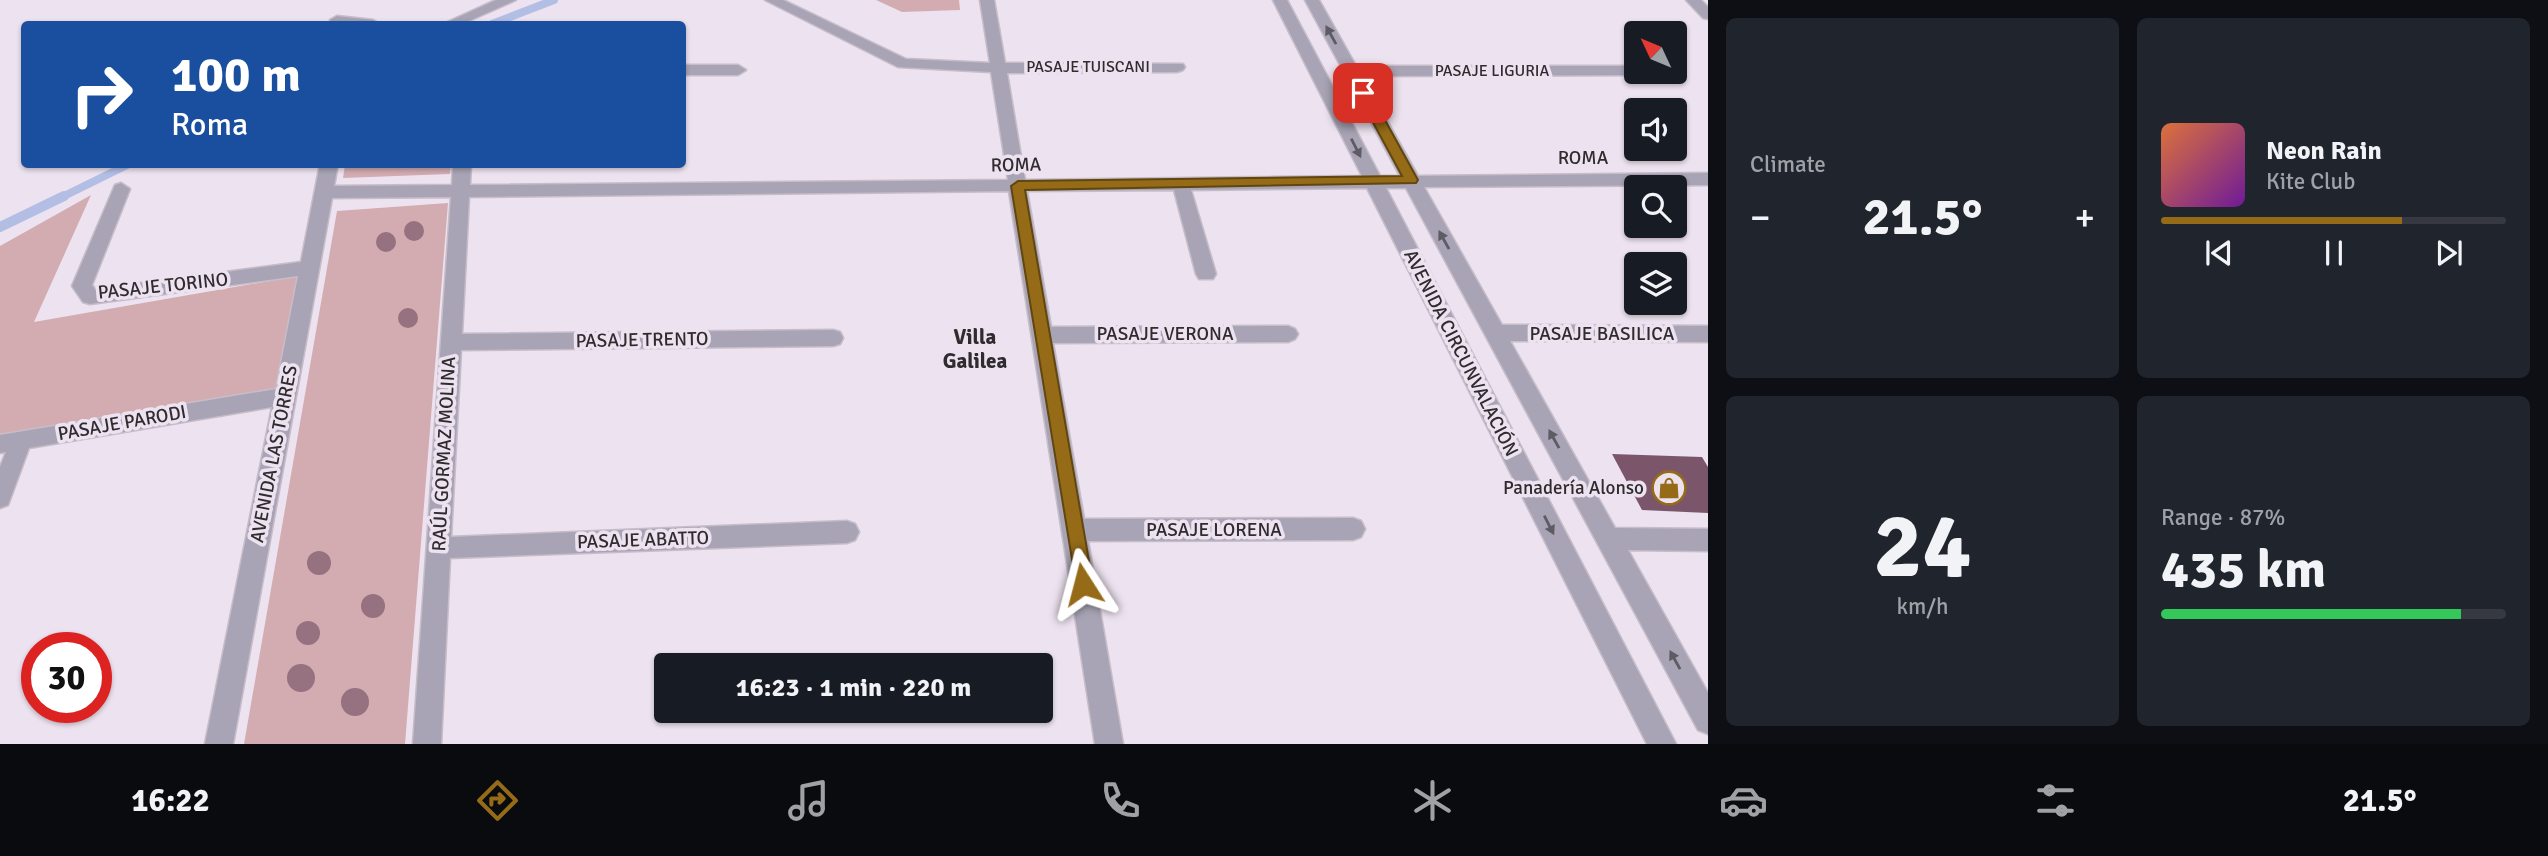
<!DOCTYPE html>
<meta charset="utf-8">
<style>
body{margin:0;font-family:Signika,sans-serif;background:#20242c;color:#f1f3f6;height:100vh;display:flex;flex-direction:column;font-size:26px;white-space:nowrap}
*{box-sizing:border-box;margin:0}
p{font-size:23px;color:#9ea1a6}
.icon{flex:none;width:38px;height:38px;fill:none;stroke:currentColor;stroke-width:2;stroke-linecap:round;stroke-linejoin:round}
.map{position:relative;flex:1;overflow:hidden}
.panel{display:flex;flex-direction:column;gap:18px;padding:18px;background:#0d0f14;width:840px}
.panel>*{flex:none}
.guide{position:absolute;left:21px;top:21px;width:665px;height:147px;border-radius:7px;box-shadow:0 2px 5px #0004;background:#1a4fa0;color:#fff;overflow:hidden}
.needle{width:46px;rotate:314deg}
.tools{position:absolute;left:1624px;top:21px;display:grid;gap:14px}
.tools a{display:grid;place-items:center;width:63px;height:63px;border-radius:7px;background:#171b24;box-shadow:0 2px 5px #0004;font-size:35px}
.speed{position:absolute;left:21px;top:632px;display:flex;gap:14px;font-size:35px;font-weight:700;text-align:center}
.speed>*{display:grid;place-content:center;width:91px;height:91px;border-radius:50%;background:#171b24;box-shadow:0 2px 5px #0004;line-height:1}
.speed .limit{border:10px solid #d22;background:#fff;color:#111}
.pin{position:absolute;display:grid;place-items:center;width:60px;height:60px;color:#fff;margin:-30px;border-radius:14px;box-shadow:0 4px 10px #0006}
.me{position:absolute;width:77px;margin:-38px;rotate:351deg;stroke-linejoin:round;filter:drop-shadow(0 0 5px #0008)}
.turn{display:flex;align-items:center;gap:24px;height:147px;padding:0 35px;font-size:32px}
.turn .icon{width:91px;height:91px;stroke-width:2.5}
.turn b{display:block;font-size:49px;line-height:60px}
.big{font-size:52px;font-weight:800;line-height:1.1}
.panel .widget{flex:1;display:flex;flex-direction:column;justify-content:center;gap:10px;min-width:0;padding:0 24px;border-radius:10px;background:#20242c}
.panel .dial{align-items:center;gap:0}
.dial b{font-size:91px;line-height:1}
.song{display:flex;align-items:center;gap:21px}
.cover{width:84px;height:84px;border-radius:10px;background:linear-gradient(135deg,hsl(20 70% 55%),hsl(280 70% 35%))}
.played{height:7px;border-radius:4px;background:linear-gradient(90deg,#956b17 70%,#363941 70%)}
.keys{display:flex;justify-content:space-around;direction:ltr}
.heat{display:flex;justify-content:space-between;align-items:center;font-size:38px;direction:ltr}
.charge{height:10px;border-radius:5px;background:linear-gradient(90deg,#34c759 87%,#363941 0)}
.panel .tiles{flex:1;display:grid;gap:18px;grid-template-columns:repeat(2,1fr)}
.trip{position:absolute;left:654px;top:653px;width:399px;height:70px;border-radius:7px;background:#171b24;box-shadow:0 2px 5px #0004;font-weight:800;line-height:70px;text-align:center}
.tabs{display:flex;height:112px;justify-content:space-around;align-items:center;background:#090b0e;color:#9ea1a6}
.tabs .icon{width:49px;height:49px}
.tabs .selected{color:#956b17}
.tabs b{font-size:32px;color:#f1f3f6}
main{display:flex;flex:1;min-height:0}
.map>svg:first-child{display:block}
</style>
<main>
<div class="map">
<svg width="1708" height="744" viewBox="0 0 1708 744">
<rect width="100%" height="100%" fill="#ede2ef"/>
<g fill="#d3acb2">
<path d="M876,0H959L960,10L902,12Z"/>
<path d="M345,165V164L451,165L450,174L343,178Z"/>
<path d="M91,195L34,322L298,276L275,392L0,435V246Z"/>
<path d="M448,203L405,744H244L337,211Z"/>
</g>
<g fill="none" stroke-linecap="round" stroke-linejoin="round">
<g stroke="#b3bee5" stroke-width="8">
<path d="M492,24L554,0"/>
<path d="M60,198L129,164"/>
</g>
<path stroke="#b3bee5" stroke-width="10" d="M0,227L64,196"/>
</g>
<path fill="#7b566b" d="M1612,454L1702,457L1708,467V513L1642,510Z"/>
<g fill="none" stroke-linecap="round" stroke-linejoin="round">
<defs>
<g id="minor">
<path d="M496,0H516L462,24H443Z"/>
<path d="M765,0H783L906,59L990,63L980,0H994L1005,63L1183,64L1185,67L1183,70L1177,72L1007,73L1025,180L1362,176L1273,0H1287L1380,176H1400L1305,0H1319L1356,66H1636V72H1640L1633,75L1362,76L1418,176L1708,173V185L1424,187L1502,325L1708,326V342L1510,341L1615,528L1708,529V551L1628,550L1708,693V734L1698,730L1406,188H1386L1676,744H1647L1367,188L1191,190L1216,274L1213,279H1199L1196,274L1174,190L1027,191L1051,327L1288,326L1295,329L1298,334L1295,339L1288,342L1053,343L1084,519L1353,518L1361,521L1365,529L1361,537L1353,540L1088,541L1123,744H1095L1009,191L469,197L462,334L833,330L840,332L843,338L840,344L833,346L461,350L451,537L847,521L855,524L859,532L855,540L847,543L450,558L441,744H413L451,197L332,198L233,744H205L272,407L29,448L8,505L0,508V467L6,452L0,453V435L276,389L298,276L90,304L83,302L72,286L115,185L121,183L130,189L92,285L95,289L301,262L320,164H338L334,186L452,185L453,164H471L470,185L1008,180L991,72L898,67Z"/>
<path d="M1686,0H1701L1708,7V19L1703,18Z"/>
<path d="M337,16L373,20L380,24L332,23L330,20Z"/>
<path d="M682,65H738L746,70L738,75H682Z"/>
</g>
</defs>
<use href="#minor" stroke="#c7bdc9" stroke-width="3"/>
<use href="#minor" fill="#a8a4b5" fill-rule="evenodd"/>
</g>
<g fill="#96717f">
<circle cx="414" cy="231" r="10"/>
<circle cx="386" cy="242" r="10"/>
<circle cx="408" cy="318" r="10"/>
<circle cx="319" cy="563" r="12"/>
<circle cx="373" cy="606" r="12"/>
<circle cx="308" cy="633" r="12"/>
<circle cx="301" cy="678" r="14"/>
<circle cx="355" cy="702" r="14"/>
</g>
<defs><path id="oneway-solid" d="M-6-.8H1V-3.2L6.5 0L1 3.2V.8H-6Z" transform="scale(1.75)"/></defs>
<g fill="#5f5b65">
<use href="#oneway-solid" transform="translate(1331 35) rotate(-119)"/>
<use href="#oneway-solid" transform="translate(1356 148) rotate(63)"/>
<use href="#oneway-solid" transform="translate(1444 240) rotate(-119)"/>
<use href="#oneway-solid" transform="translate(1554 439) rotate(-119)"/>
<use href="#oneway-solid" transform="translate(1549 525) rotate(63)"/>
<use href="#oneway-solid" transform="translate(1675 660) rotate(-119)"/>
</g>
<path fill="#956b17" stroke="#61460f" stroke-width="2" d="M1363,90L1370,93L1418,180L1416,183L1025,190L1093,584L1090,590L1083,593L1077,590L1011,186L1018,181L1402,176L1357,93Z"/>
<defs>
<symbol id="shop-ring" viewBox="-11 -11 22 22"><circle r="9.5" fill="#ede2ef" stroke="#956b17" stroke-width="1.5"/><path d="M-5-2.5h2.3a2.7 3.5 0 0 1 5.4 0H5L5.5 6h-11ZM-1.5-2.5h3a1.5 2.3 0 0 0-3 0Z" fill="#956b17"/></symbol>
</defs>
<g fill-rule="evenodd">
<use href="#shop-ring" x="1650" y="469" width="38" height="38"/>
</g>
<g text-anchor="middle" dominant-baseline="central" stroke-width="7" stroke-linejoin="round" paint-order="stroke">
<g font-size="16" fill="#2f2b2f" stroke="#ede2ef">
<text x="1088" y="67">PASAJE TUISCANI</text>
<text x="1492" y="71">PASAJE LIGURIA</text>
</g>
<g font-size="19" fill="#2f2b2f" stroke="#ede2ef">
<text x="1583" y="158">ROMA</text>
<text transform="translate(1016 165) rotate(-1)">ROMA</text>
<text transform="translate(163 286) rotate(-6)">PASAJE TORINO</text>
<text x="1165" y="334">PASAJE VERONA</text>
<text x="1602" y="334">PASAJE BASILICA</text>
<text transform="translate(642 340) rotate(-1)">PASAJE TRENTO</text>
<text transform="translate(1461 353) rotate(63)">AVENIDA CIRCUNVALACIÓN</text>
<text transform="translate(122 423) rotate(-10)">PASAJE PARODI</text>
<text transform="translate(274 454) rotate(-79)">AVENIDA LAS TORRES</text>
<text transform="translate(444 454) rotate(-87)">RAÚL GORMAZ MOLINA</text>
<text x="1214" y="530">PASAJE LORENA</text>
<text transform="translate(643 540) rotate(-2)">PASAJE ABATTO</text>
</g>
<g font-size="19" fill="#2f2b2f" stroke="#ede2ef" text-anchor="end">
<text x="1644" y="488">Panadería Alonso</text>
</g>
<g font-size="21" font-weight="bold" fill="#2f2b2f" stroke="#ede2ef">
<text x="975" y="337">Villa<tspan x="975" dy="24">Galilea</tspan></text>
</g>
</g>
</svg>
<div class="tools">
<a><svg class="needle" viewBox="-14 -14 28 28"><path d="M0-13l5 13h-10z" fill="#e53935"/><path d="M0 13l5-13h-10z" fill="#9ea1a6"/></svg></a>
<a><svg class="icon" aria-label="sound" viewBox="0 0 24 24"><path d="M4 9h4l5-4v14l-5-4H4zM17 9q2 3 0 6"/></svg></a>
<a><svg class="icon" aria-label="search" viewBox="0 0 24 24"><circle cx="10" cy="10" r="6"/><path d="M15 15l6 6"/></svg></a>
<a><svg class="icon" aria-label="layers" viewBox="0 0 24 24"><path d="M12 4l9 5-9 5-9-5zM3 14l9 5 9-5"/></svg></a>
</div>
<div class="speed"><div class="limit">30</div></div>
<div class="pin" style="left:1363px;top:93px;background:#d93025"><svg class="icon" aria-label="arrive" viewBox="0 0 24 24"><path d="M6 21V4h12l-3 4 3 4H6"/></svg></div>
<svg class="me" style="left:1083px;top:584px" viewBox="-20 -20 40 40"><path d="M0-17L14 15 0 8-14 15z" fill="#956b17" stroke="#fff" stroke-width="4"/></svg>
<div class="trip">16:23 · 1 min · 220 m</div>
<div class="guide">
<div class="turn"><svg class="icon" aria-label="right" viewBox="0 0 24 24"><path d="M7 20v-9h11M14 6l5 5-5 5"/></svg><div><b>100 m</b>Roma</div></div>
</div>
</div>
<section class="panel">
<div class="tiles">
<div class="widget"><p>Climate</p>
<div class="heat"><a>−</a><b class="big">21.5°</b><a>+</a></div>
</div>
<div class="widget">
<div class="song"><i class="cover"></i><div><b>Neon Rain</b><p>Kite Club</p></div></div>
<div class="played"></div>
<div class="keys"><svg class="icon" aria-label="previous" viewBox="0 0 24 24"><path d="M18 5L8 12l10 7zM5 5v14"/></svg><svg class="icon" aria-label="pause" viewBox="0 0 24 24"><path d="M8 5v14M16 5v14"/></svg><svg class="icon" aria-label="next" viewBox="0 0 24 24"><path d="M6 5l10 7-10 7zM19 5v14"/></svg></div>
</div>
<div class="widget dial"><b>24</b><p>km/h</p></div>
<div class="widget"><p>Range · 87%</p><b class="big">435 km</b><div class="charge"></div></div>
</div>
</section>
</main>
<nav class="tabs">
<b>16:22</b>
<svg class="icon selected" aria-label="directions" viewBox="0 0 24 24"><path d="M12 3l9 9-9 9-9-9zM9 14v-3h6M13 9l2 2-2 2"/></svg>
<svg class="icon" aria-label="music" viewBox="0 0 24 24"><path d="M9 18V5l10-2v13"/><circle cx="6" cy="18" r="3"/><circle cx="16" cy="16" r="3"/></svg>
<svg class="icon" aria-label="phone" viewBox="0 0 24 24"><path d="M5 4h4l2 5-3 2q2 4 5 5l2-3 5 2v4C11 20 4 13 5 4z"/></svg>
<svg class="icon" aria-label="climate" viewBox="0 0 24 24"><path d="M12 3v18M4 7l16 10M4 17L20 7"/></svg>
<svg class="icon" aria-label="car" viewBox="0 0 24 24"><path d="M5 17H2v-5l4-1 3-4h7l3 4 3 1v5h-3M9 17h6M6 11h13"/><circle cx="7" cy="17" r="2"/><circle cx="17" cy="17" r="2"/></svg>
<svg class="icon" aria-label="filters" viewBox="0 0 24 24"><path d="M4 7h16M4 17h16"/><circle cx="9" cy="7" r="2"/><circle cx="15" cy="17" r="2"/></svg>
<b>21.5°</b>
</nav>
